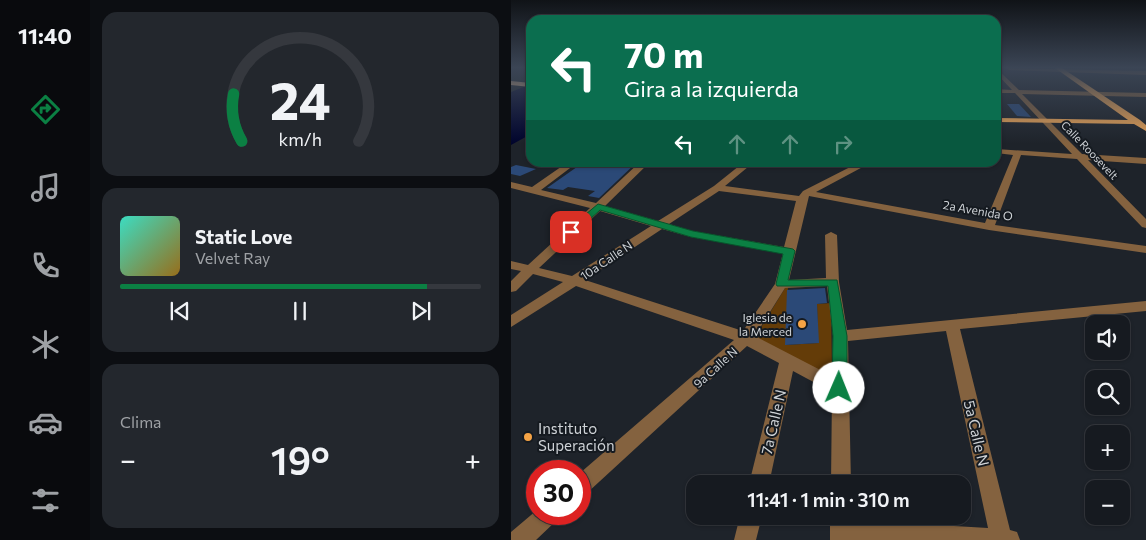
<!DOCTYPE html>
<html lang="es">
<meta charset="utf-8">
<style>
body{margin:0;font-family:Commissioner,sans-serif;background:#23272d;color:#f1f3f6;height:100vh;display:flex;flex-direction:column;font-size:19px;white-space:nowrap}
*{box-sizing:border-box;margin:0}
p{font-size:16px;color:#9ea1a5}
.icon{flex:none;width:28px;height:28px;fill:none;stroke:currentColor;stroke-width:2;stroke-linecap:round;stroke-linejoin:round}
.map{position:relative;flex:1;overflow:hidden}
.panel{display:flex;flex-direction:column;gap:12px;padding:12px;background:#0c0e12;width:421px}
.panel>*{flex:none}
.guide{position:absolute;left:15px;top:15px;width:475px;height:152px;border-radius:15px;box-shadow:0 1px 4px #0004,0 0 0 1px #35383e;background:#0b6e4f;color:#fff;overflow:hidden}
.controls{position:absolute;left:574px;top:315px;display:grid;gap:10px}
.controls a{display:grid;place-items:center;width:45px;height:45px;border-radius:10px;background:#161a20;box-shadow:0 1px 4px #0004,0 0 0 1px #35383e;font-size:25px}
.speed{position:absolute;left:15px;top:460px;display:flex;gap:10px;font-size:25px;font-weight:700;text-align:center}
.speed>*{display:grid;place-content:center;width:65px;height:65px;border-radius:50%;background:#161a20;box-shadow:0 1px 4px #0004,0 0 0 1px #35383e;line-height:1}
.speed .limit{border:8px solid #d22;background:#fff;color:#111}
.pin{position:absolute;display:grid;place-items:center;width:42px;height:42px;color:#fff;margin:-21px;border-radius:10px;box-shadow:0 2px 8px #0006}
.me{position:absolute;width:55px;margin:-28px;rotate:1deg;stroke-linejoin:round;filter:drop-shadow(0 0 4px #0008)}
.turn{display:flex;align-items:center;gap:18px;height:105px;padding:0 15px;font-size:22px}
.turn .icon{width:65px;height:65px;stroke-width:2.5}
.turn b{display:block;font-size:35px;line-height:42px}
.lanes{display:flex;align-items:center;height:48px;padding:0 15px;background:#0003;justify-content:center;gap:25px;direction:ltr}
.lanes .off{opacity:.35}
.big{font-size:38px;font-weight:600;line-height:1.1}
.panel .widget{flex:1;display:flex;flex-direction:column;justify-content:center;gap:8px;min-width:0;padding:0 18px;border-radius:15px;background:#23272d}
.panel .dial{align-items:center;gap:0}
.dial svg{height:130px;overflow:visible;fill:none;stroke:#35383e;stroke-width:7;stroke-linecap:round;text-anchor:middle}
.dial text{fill:#f1f3f6;stroke:none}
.song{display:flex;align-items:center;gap:15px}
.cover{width:60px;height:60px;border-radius:8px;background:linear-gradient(135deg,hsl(170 70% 55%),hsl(40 70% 35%))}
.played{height:5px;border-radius:2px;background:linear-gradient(90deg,#0b8043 85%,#35383e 85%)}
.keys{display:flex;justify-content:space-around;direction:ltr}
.heat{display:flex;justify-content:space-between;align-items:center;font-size:28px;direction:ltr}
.trip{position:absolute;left:175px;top:475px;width:285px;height:50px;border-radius:15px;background:#161a20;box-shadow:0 1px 4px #0004,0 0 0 1px #35383e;font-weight:600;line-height:50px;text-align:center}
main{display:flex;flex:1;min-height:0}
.tabs{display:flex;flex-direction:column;width:90px;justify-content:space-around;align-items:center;background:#090a0d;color:#9ea1a5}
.tabs .icon{width:35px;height:35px}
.tabs .selected{color:#0b8043}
.tabs b{font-size:22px;color:#f1f3f6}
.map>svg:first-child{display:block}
</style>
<main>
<nav class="tabs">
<b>11:40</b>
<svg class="icon selected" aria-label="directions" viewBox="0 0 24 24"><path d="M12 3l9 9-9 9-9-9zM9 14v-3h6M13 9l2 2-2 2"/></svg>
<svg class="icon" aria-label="music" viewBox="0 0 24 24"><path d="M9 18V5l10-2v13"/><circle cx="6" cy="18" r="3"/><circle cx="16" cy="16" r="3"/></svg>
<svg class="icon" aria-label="phone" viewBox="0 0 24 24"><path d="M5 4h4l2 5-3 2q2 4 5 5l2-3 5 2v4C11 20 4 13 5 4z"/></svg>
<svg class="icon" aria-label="climate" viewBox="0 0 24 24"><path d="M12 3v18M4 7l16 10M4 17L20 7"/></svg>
<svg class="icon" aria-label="car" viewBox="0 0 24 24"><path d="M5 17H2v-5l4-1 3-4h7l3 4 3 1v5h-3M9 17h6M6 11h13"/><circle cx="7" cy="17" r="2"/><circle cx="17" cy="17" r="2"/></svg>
<svg class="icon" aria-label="filters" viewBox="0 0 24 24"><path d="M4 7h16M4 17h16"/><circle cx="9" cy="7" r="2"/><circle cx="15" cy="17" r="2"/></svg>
</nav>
<section class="panel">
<div class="widget dial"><svg viewBox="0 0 100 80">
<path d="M14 69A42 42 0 1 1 86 69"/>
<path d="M14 69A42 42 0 0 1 9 40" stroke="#0b8043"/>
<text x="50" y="56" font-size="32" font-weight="700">24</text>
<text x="50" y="72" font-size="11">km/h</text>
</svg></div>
<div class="widget">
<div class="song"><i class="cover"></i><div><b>Static Love</b><p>Velvet Ray</p></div></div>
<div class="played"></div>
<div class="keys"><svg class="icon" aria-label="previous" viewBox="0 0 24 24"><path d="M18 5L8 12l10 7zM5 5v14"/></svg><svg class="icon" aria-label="pause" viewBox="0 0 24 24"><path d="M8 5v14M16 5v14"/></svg><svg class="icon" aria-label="next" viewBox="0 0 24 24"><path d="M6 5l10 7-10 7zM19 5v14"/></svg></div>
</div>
<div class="widget"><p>Clima</p>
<div class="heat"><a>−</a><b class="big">19°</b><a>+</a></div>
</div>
</section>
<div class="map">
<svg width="635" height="540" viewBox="0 0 635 540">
<rect width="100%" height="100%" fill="#1e232a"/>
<path fill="#643c08" d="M274,288H277L275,345L307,343L306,304L320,303L321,376L243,339Z"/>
<path fill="#00042d" d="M20,84V134L0,145V92Z"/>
<g fill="#2b4977">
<path d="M496,104H508L520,117L506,116Z"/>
<path d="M73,162H126L88,198L77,196L84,191L57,187L52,190L36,188Z"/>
<path d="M5,165L25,169L9,176L0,174V167Z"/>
<path d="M314,288L316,303L306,304L308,343L274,345L276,290Z"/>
</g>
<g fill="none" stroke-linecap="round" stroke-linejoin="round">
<g fill="#84623f" fill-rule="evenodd">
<path d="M485,68L508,90L635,93V97L511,94L571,154L635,158V164L577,160L635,219V228L631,227L566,159L510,155L484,225L635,246V253L478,230L298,196L278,280L315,278L314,235L320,232L326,235L328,282L336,330L635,301V311L449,329L499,530L506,532L509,540H319V516H341V520L477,528L435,331L337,341L340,484H320L321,392L282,371L258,484H238L268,363L236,346L76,493L69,496V473L223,340L65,286L0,327V315L52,282L22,274L5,291L0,292V281L10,271L0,269V261L17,265L79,208L0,188V182L21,187L57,162H67L30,190L85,203L129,162H139L94,206L147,221L203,186L233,162H243L214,186L288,196L292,191L349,162H361L305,192L474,223L502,155L485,153V149L561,154L504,93H485V89L501,90L485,73ZM208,191L285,201L273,247L181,231L158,224ZM89,211L140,226L61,276L28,268ZM151,229L180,237L272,253L264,284L232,331L74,280ZM316,286L322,336L321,376L244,336L274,288Z"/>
<path d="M495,68L635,71V75L498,70Z"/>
<path d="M26,510V514H49L45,521L25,540H0V532Z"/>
<path d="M229,516H251L245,540H223Z"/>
</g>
<path fill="#e6a054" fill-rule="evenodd" d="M544,68H551L629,120L635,125V131L623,124L485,122V118L617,120Z"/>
<path fill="#f5c290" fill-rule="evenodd" d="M0,81L20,83V87L0,85Z"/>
</g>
<linearGradient id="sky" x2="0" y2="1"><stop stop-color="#101317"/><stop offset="0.47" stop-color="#3b4555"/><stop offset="1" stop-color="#3b4555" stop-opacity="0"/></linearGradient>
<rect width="635" height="144" fill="url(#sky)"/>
<path fill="#0b8043" stroke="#07532c" d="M87,204L182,231L282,249L284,251L277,280H326L336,336V388L334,392L328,394L323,392L321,388L322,336L317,286H266L265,284L272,254L180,237L89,210L63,234H56V230Z"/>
<g fill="#f5a345" stroke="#151a20" stroke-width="2">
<circle cx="291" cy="324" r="5"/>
<circle cx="17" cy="437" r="5"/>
</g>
<g text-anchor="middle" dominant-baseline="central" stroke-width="4" stroke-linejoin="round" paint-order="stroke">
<g font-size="11" fill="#ced2d6" stroke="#151a20">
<text transform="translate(579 150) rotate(46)">Calle Roosevelt</text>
</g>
<g font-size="12" fill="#ced2d6" stroke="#151a20">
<text transform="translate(467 210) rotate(10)">2a Avenida O</text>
<text transform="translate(95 260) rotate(-34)">10a Calle N</text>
<text transform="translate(204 367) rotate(-42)">9a Calle N</text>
</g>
<g font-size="12" fill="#ced2d6" stroke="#151a20" text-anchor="end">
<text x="281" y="317">Iglesia de<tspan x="281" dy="14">la Merced</tspan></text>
</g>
<g font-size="15" fill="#ced2d6" stroke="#151a20">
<text transform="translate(262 422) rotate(-77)">7a Calle N</text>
<text transform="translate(466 433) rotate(77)">5a Calle N</text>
</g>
<g font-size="15" fill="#ced2d6" stroke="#151a20" text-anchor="start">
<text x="27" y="428">Instituto<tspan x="27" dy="17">Superación</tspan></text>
</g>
</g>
</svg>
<div class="controls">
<a><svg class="icon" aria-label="sound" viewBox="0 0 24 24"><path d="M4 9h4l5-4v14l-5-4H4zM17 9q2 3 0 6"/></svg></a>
<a><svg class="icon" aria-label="search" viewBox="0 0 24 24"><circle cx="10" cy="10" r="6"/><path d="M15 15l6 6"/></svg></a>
<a>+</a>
<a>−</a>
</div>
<div class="speed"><div class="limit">30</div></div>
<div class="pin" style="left:60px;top:232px;background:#d93025"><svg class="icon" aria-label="arrive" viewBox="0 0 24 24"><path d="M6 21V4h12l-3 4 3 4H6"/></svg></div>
<svg class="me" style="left:328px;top:388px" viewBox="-20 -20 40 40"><circle r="19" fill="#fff"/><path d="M0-13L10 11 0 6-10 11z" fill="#0b8043"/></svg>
<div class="trip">11:41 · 1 min · 310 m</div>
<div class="guide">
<div class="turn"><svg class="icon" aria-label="left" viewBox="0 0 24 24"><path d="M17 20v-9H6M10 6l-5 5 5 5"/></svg><div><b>70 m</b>Gira a la izquierda</div></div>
<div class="lanes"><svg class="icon" aria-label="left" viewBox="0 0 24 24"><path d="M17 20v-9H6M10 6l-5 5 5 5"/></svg><svg class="icon off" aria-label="ahead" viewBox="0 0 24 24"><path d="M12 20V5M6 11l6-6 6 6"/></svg><svg class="icon off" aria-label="ahead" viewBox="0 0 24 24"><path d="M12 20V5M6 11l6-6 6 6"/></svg><svg class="icon off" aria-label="right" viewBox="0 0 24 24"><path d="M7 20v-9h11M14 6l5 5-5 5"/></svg></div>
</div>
</div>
</main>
